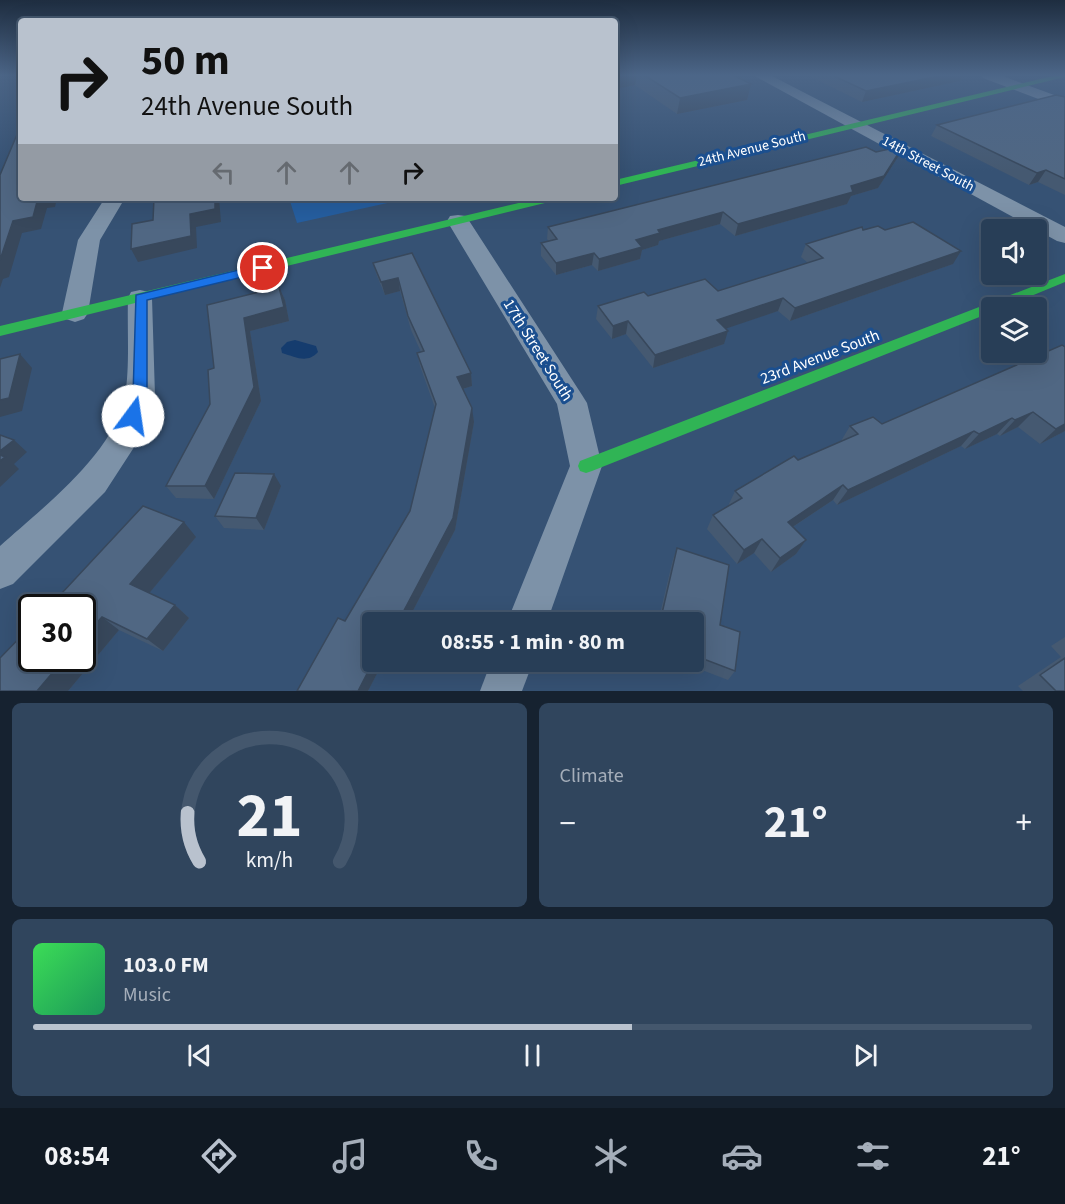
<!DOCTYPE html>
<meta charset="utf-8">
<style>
body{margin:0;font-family:"Source Sans 3",sans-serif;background:#30455d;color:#f1f3f6;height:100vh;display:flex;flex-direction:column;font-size:22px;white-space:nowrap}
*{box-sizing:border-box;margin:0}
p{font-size:20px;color:#a5aeba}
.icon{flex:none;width:33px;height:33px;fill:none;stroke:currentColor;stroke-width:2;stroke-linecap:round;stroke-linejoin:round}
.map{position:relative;height:691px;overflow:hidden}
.details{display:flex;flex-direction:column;gap:12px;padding:12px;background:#162230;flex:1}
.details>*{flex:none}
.top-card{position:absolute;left:18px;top:18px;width:600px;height:183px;border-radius:6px;box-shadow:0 6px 24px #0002,0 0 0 2px #44576d;background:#b9c2ce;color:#111;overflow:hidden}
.fabs{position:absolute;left:981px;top:219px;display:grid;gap:12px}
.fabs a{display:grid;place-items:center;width:66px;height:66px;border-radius:6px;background:#283e57;box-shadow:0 6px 24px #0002,0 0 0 2px #44576d;font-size:30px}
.speed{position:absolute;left:18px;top:594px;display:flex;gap:12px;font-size:30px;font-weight:700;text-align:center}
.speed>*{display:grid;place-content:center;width:78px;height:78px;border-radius:50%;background:#283e57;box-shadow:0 6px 24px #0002,0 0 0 2px #44576d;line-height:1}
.speed .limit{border:3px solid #111;border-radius:9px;background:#fff;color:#111}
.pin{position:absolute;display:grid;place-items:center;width:51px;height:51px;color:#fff;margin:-26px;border:3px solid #fff;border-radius:50%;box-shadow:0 2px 6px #0007}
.me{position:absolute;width:66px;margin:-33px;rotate:14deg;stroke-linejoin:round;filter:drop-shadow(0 0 4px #0008)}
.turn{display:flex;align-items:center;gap:21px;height:126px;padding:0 24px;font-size:27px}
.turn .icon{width:78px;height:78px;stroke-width:2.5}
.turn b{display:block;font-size:42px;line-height:51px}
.lanes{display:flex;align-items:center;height:57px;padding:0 24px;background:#0003;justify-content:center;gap:30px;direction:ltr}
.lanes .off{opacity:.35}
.big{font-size:45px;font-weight:700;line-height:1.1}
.details .widget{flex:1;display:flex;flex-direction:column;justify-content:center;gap:9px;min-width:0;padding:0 21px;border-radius:9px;background:#30455d}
.details .dial{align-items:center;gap:0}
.dial svg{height:156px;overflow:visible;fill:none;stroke:#44576d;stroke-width:7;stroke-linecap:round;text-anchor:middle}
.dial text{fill:#f1f3f6;stroke:none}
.song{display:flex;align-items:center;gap:18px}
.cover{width:72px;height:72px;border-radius:9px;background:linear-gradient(135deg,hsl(130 70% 55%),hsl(150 70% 35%))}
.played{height:6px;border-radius:3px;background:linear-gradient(90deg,#b9c2ce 60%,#44576d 60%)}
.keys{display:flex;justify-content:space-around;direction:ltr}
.heat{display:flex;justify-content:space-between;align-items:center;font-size:33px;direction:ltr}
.details .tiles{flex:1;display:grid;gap:12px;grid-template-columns:1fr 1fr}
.widget:last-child{grid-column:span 2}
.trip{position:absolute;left:362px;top:612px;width:342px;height:60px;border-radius:6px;background:#283e57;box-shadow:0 6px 24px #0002,0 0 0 2px #44576d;font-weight:700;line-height:60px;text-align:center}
.menu{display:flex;height:96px;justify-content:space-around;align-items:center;background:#101923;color:#a5aeba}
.menu .icon{width:42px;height:42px}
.menu .active{color:#b9c2ce}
.menu b{font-size:27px;color:#f1f3f6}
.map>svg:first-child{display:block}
</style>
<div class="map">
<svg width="1065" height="691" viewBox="0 0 1065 691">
<rect width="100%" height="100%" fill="#365274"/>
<path fill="#265fa1" d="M289,198H410L297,223Z"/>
<path fill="#153c6e" d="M295,340L316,346L318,352C307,364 296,357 282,353L281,348L287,342Z"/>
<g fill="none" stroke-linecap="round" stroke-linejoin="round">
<g fill="#7d92a8" fill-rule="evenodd">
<path d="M753,75H770L1065,227V243L1057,241Z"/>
<path d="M981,75H1000L1065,99V109L983,78Z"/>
<path d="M105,198H125L100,240L88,313L84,319L75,322L66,319L62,313L78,240Z"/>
<path d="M458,215L466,216L582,395L587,403L602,466L547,622H507L570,466L557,404L447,221L450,216Z"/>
<path d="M140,290L149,292L152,298L155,396L142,435L105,492L13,584L0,589V546C41,509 116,452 125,395C130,368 127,327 128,298L131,292Z"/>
<path d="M491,662H533L522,691H480Z"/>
</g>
<g fill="#30b455" fill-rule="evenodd">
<path d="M1057,75H1065V77L615,186V180Z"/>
<path d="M540,198H558L553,201L0,336V326Z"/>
<path d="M1065,274V282L1002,308H992V312L592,471L586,473L580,471L578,466L580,461Z"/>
</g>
</g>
<g fill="#455971">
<path d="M615,75H733L751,84L747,100L677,114L635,85L615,89Z"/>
<path d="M807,75H963L960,81L862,102Z"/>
<path d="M1065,97V195L1038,182L1029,185L931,136L937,125Z"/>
<path d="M876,152L898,157L878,188L851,196L847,204L735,236L720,224L659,241L658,245L642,250L640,259L598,271L592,265L556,275L541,256V243L549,241L547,239L548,227Z"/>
<path d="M863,230H885L953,264L790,321L778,311L726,328L724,344L653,368L626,334L612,339L596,319L598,306L648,296L718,291L808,263L801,257L806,244Z"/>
<path d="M412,253L471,373L472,386L463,389L474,422L455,530L407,622H372V662H383L368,691L345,621L410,511L435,408L420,366L417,353L421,352L411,330L400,291L385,295L377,276L373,263Z"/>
<path d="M279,287L285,300L289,321L250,331L261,401L214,499L176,498L166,486L210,404L214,368Z"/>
<path d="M1062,345L1065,431L1040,444L1018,427L1000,436L997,434L965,449L961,446L837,505L833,500L793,527L806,540L796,554L771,572L754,553L737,564L707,529L713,515L728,506L735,491L841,441L850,426L882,424Z"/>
<path d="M281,486L264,530L224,528L215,516Z"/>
<path d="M196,537L149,593L175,605L189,618L163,651L119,630L68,691H0L82,608Z"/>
<path d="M677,548L720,625L735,671L728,680L681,662H693V622H658L673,559Z"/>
<path d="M1065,637V691H1023L1018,686L1061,657L1051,646Z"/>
</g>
<g fill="#38485c">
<path d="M615,75H637L635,85L615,89Z"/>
<path d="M944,75H963L960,81L862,102L866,91Z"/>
<path d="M751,84L747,100L677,114L680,98Z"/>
<path d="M903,146L898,157L878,188L851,196L847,204L735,236L738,224Z"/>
<path d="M1046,170L1038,182L1029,185L1037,173Z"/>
<path d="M38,198H57L55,207L47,208L41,229L22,233L9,277L3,279L0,288V260L13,221Z"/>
<path d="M215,198H219L221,222L196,227L197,248L138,262L131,249L190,214Z"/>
<path d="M723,212L720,224L659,241L658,245L642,250L640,259L598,271L599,259L636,240L658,230Z"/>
<path d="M961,251L953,264L790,321L795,308Z"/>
<path d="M594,253L592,265L556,275V263Z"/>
<path d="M398,278L400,291L385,295L381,282Z"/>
<path d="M279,287L285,300L289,321L250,331L261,401L214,499L205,486L244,318Z"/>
<path d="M783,298L778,311L713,333L717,320Z"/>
<path d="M628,321L626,334L612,339L613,326Z"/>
<path d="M728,331L724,344L653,368L655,355Z"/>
<path d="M20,354L32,368L22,411L0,417V400Z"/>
<path d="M471,373L472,386L459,390L457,377Z"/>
<path d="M472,408L474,422L455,530L407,622H403L401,616Z"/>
<path d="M1033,412L1018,427L1000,436L1015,420Z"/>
<path d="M1012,418L997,434L965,449L979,434Z"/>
<path d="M1065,424V431L1040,444L1056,429Z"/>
<path d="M974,431L961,446L837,505L848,490Z"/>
<path d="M14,440L27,452L14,464L19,469L0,487V451Z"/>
<path d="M274,474L281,486L264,530L256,518Z"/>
<path d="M843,485L833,500L779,536L788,522Z"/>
<path d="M184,522L196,537L146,597L130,584Z"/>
<path d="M762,539L754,553L737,564L744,550Z"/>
<path d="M806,540L796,554L771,572L780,558Z"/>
<path d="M175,605L189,618L163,651L147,639Z"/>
<path d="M397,615L400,622H393Z"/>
<path d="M102,617L119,630L68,691H37L65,658H82V639Z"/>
<path d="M373,662H383L368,691H358Z"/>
</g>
<g fill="#506783" stroke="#38485c" stroke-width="1.5">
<path d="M644,75H733L751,84L680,98Z"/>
<path d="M832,75H944L866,91Z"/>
<path d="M1056,95L1065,97V179L1046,170L1037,173L937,125Z"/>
<path d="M21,125V198H38L33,217L13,221L0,260V175Z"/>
<path d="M903,146L884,176L851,186L853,192L738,224L723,212L658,230L660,233L636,240L642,247L599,259L594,253L556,263L541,243L557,239L548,227L866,147L876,152Z"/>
<path d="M154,198H215V209L190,214L191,236L131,249L132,224L153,220Z"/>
<path d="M913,222L961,251L795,308L783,298L717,320L728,331L655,355L628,321L613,326L598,306L644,292L648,296L705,279L718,291L823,258L806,244L862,227L863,230L878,226L885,230Z"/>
<path d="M412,253L471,373L457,377L472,408L453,518L401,616L397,615L393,622H372V662H373L358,691H297L338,618L345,621L410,511L436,404L417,353L424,351L408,316L398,278L381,282L373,263Z"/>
<path d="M279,287L284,307L244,318L254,387L205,486H166L210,404L208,370L214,368L207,305Z"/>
<path d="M1062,345L1065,347V424L1056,429L1033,412L1015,420L1012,418L979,434L974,431L848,490L843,485L788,522L806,540L780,558L762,539L744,550L713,515L742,498L735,491L794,456L798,460L858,434L850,426L873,417L882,424Z"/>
<path d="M20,354L9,398L0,400V359Z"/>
<path d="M0,435L14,440L0,451Z"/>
<path d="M0,455L5,457L0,461Z"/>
<path d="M235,473L274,474L256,518L215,516Z"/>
<path d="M143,506L184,522L130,584L175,605L147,639L102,617L82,639V608H48Z"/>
<path d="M677,548L729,565L720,625L740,632L735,671L693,655V622H660Z"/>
<path d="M32,625V658H65L37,691H0V658Z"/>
<path d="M1065,658V691H1056L1040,675Z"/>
</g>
<linearGradient id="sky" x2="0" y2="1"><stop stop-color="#1e2d40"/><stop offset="0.44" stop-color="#4c6688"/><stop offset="1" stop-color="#4c6688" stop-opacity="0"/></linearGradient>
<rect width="1065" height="171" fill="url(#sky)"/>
<path fill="#1a73e8" stroke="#114b97" stroke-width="1.5" d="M263,264L267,265V271L147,300V396L138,420H127L125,416L133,396L136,295Z"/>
<g text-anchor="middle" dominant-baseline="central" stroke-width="6" stroke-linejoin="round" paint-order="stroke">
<g font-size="14" fill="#fff" stroke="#1b4f8f">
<text transform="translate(752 149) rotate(-14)">24th Avenue South</text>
<text transform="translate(928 164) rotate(28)">14th Street South</text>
</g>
<g font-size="16" fill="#fff" stroke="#1b4f8f">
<text transform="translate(538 350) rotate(58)">17th Street South</text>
<text transform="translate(820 357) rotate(-21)">23rd Avenue South</text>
</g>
</g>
</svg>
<div class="fabs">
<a><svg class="icon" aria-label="sound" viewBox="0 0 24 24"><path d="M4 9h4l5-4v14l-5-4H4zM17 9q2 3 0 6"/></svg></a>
<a><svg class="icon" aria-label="layers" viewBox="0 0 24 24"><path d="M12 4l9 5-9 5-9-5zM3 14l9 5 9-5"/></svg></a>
</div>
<div class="speed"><div class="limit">30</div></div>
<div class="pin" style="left:263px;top:268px;background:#d93025"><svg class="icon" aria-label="arrive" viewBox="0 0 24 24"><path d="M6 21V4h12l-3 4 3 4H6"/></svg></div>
<svg class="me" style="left:133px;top:416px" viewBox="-20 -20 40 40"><circle r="19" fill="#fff"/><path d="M0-13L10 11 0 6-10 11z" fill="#1a73e8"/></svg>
<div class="trip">08:55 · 1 min · 80 m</div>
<div class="top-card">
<div class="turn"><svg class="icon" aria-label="right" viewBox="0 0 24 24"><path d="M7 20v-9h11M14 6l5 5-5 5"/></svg><div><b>50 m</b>24th Avenue South</div></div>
<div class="lanes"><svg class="icon off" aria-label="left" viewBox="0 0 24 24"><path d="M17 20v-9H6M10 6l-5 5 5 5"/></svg><svg class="icon off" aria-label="ahead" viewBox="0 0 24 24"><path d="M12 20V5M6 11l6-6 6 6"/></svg><svg class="icon off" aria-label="ahead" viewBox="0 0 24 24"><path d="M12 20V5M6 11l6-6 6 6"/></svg><svg class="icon" aria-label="right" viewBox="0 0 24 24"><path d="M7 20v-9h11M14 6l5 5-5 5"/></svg></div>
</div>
</div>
<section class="details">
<div class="tiles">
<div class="widget dial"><svg viewBox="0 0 100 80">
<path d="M14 69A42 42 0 1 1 86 69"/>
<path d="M14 69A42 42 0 0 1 8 44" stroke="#b9c2ce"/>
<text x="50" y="56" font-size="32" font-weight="700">21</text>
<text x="50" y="72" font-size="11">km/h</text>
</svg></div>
<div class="widget"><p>Climate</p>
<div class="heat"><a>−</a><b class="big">21°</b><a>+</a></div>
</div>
<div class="widget">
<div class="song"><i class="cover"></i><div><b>103.0 FM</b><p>Music</p></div></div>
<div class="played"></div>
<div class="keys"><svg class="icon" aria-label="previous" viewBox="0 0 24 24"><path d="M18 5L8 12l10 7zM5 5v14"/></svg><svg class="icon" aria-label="pause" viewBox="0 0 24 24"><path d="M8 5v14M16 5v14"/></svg><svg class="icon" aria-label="next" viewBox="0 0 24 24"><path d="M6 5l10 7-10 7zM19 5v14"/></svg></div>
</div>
</div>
</section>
<nav class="menu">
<b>08:54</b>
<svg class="icon active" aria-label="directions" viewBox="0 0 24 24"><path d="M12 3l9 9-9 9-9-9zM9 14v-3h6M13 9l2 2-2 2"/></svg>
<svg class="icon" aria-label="music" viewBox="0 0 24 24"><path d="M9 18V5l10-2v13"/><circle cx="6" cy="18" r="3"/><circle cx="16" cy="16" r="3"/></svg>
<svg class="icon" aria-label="phone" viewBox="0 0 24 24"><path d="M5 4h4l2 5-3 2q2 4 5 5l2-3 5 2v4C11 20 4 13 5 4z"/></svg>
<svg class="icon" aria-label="climate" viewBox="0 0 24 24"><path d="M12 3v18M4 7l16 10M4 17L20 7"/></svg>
<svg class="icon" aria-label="car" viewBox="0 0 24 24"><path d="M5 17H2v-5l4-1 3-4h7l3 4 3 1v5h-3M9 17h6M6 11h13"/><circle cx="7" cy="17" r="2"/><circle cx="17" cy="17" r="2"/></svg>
<svg class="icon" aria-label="filters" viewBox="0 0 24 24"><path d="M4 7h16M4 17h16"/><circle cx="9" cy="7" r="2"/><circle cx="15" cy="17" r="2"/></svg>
<b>21°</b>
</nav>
